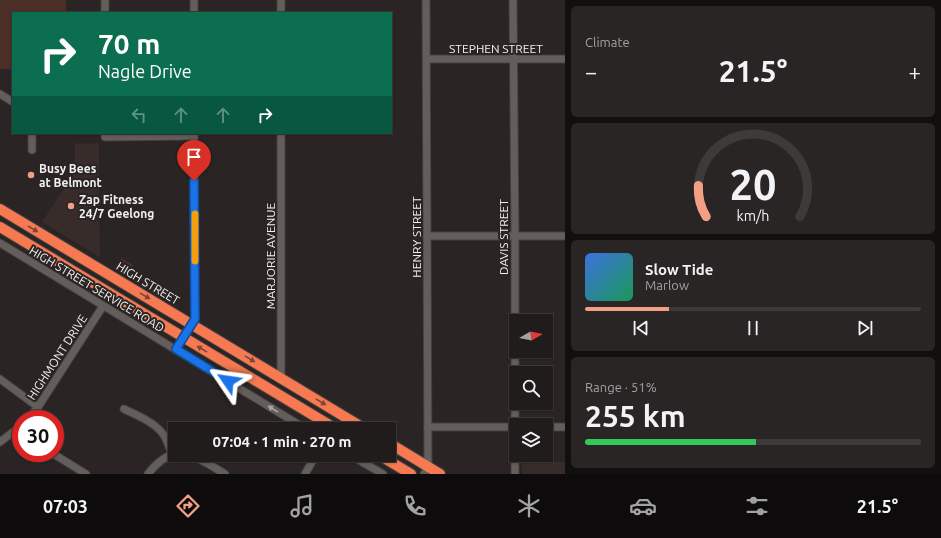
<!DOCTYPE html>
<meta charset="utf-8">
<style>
body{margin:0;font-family:Ubuntu,sans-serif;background:#282524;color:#f1f3f6;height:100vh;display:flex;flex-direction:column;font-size:15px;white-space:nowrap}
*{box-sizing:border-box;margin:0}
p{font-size:13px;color:#a2a1a3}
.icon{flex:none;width:22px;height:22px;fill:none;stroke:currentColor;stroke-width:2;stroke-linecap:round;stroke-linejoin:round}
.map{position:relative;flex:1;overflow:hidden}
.details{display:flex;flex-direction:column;gap:6px;padding:6px;background:#120f0f;width:376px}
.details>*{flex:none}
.guide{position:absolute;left:12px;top:12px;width:380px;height:122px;border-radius:0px;box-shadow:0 1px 3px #0004,0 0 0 1px #3d3a3a;background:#0b6e4f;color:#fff;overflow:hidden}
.needle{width:26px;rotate:81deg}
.controls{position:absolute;left:509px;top:314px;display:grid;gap:8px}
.controls a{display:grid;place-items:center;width:44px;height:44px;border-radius:0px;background:#201c1b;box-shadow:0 1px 3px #0004,0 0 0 1px #3d3a3a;font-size:20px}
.speed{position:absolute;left:12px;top:410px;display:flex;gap:8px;font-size:20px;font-weight:700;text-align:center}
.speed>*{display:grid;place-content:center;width:52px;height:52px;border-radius:50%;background:#201c1b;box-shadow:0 1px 3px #0004,0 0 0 1px #3d3a3a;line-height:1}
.speed .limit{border:6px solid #d22;background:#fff;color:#111}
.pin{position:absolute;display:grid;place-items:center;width:34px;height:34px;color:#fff;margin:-41px -17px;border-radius:50% 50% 50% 0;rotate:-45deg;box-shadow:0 0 4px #0007}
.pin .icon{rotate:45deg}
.me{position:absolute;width:44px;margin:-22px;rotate:302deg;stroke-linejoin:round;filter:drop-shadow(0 0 3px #0008)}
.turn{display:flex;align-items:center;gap:14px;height:84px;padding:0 20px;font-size:18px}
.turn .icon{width:52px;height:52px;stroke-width:2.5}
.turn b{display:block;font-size:28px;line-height:34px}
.lanes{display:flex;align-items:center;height:38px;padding:0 20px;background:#0003;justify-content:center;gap:20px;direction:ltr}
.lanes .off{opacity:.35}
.big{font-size:30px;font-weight:700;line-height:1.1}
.details .card{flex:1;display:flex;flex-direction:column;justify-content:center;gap:6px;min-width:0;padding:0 14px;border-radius:6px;background:#282524}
.details .dial{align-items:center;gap:0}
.dial svg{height:104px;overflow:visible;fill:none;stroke:#3d3a3a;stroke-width:7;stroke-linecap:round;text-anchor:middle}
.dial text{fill:#f1f3f6;stroke:none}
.song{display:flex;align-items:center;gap:12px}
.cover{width:48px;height:48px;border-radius:6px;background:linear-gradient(135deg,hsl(220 70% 55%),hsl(150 70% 35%))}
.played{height:4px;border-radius:2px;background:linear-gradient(90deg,#f39f84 25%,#3d3a3a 25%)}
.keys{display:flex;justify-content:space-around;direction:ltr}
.heat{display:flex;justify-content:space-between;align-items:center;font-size:22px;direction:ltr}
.charge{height:6px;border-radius:3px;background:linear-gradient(90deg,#34c759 51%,#3d3a3a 0)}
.trip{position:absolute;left:168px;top:422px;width:228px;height:40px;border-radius:0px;background:#201c1b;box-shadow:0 1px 3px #0004,0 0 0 1px #3d3a3a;font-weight:700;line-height:40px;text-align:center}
.tabs{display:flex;height:64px;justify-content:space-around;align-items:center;background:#0d0b0b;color:#a2a1a3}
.tabs .icon{width:28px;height:28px}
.tabs .on{color:#f39f84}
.tabs b{font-size:18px;color:#f1f3f6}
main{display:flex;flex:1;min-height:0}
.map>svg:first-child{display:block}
</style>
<main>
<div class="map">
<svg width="565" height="474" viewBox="0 0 565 474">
<rect width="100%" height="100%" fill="#2a2524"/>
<g fill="#372c29">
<path d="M99,143V216L100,257L42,222L75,172V144Z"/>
<rect x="522" y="462" width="43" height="12"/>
</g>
<g fill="#4b2e25">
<path d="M0,0H66V13H13V69H0Z"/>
<path d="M121,258L133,265L128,273L116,266Z"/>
</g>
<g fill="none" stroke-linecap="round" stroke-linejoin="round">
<defs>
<g id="minor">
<path d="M105,0V13"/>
<path d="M281,0V13"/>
<path d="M513,0L515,237V474"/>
<path d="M194,13V0"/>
<path d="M427,59H565"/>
<path d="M0,94L13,102"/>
<path d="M32,133V150"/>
<path d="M105,133V137L194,136"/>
<path d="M281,133V378"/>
<path d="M427,236H565"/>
<path d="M0,243C102,305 204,366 306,429"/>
<path d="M176,349L195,319L194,133"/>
<path d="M0,379L38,407"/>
<path d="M124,409C138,416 157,423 165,437C168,443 170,449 172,455"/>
<path d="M28,419L38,407L103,306"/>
<path d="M428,427H516"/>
<path d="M546,427H565"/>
<path d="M0,442L21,426"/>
<path d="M52,453L86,474"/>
<path d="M186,455C200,457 213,467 225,474"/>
<path d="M350,455L383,474"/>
<path d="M148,474C155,465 164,456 175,454"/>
<path d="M305,474L316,455"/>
<path d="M424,474L428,467L426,0"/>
</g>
<g id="highway">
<path d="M0,209L365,429"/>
<path d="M0,227L336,429"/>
<path d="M389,443L440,474"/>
<path d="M379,455L411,474"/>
</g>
</defs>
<use href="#minor" stroke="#44403f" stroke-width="9"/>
<use href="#highway" stroke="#44403f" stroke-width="12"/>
<use href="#minor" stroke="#635e5c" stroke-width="7"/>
<use href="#highway" stroke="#f67951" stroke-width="10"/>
</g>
<defs><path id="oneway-solid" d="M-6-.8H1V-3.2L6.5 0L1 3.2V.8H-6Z"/></defs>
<g fill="#7c4736">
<use href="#oneway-solid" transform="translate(33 229) rotate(31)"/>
<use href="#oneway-solid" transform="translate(145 296) rotate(31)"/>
<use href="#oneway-solid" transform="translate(202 349) rotate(-149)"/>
<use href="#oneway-solid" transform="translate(250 359) rotate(31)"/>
<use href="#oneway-solid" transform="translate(321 402) rotate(31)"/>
</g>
<use fill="#aca7a6" href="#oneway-solid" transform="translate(273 409) rotate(-148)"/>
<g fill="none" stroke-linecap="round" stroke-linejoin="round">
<defs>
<path id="route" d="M194,181L195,319L176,349L228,381"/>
</defs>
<use href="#route" stroke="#114b97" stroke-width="10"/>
<use href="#route" stroke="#1a73e8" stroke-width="7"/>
<path stroke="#f59e0b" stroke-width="7" d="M195,214V261"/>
</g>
<g fill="#f39f84" stroke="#2a2524" stroke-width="1.5">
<circle cx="31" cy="175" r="4"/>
<circle cx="71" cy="206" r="4"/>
</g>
<g text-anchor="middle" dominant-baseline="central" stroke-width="4" stroke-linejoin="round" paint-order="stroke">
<g font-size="12" fill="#f4f0f0" stroke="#2a2524">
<text x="496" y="48">STEPHEN STREET</text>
<text transform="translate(416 237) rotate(-90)">HENRY STREET</text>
<text transform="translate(503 237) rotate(-90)">DAVIS STREET</text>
<text transform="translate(270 256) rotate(-90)">MARJORIE AVENUE</text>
<text transform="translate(148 283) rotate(31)">HIGH STREET</text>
<text transform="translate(97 289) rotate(31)">HIGH STREET SERVICE ROAD</text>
<text transform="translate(57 357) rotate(-57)">HIGHMONT DRIVE</text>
</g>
<g font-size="12" font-weight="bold" fill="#f4f0f0" stroke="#2a2524" text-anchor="start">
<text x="39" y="168">Busy Bees<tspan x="39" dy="14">at Belmont</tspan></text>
<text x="79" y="199">Zap Fitness<tspan x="79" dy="14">24/7 Geelong</tspan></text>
</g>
</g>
</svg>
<div class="controls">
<a><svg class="needle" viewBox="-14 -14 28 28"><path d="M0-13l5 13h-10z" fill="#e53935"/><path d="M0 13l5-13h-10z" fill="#a2a1a3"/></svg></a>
<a><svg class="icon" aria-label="search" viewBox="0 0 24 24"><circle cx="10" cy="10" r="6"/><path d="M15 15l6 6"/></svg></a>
<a><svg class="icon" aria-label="layers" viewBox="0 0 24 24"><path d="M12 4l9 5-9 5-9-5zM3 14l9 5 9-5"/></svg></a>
</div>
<div class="speed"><div class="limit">30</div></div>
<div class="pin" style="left:194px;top:181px;background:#d93025"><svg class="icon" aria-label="arrive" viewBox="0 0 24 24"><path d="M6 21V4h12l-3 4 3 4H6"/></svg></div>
<svg class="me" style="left:228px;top:381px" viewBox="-20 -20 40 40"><path d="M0-17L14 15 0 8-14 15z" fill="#1a73e8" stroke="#fff" stroke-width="4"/></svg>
<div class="trip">07:04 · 1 min · 270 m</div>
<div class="guide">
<div class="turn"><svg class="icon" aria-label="right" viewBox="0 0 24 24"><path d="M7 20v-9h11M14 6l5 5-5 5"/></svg><div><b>70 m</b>Nagle Drive</div></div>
<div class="lanes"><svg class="icon off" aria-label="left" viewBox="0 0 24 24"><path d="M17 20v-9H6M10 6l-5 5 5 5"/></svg><svg class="icon off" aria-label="ahead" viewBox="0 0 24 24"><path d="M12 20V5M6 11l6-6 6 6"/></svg><svg class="icon off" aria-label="ahead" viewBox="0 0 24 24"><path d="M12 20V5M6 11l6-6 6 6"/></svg><svg class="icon" aria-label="right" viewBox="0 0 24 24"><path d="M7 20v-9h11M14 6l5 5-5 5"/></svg></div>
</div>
</div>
<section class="details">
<div class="card"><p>Climate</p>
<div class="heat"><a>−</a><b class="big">21.5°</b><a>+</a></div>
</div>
<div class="card dial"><svg viewBox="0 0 100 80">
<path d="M14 69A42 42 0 1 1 86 69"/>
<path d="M14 69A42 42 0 0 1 8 45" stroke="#f39f84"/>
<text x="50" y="56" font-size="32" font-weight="700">20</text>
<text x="50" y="72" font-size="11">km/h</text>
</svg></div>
<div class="card">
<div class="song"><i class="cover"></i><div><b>Slow Tide</b><p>Marlow</p></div></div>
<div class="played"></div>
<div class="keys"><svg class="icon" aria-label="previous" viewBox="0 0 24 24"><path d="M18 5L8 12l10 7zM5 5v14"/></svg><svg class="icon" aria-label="pause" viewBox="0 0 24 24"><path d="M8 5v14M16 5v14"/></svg><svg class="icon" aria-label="next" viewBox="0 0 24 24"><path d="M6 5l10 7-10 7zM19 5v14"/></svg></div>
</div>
<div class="card"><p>Range · 51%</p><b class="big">255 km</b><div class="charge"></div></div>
</section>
</main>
<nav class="tabs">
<b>07:03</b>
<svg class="icon on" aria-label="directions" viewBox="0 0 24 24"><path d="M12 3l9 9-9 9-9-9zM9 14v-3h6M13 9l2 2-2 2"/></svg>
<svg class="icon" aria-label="music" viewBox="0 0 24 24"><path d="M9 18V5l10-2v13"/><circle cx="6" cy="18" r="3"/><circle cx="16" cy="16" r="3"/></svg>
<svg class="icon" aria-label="phone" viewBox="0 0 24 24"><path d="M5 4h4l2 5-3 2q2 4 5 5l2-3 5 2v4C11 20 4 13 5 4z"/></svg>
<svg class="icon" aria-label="climate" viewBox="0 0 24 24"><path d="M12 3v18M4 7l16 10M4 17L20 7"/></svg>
<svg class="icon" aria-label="car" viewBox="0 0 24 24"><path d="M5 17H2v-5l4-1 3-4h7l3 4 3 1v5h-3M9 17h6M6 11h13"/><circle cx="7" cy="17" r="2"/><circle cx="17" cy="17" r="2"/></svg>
<svg class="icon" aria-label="filters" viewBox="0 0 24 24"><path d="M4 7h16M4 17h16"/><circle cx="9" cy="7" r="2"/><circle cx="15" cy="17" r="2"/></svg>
<b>21.5°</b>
</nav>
